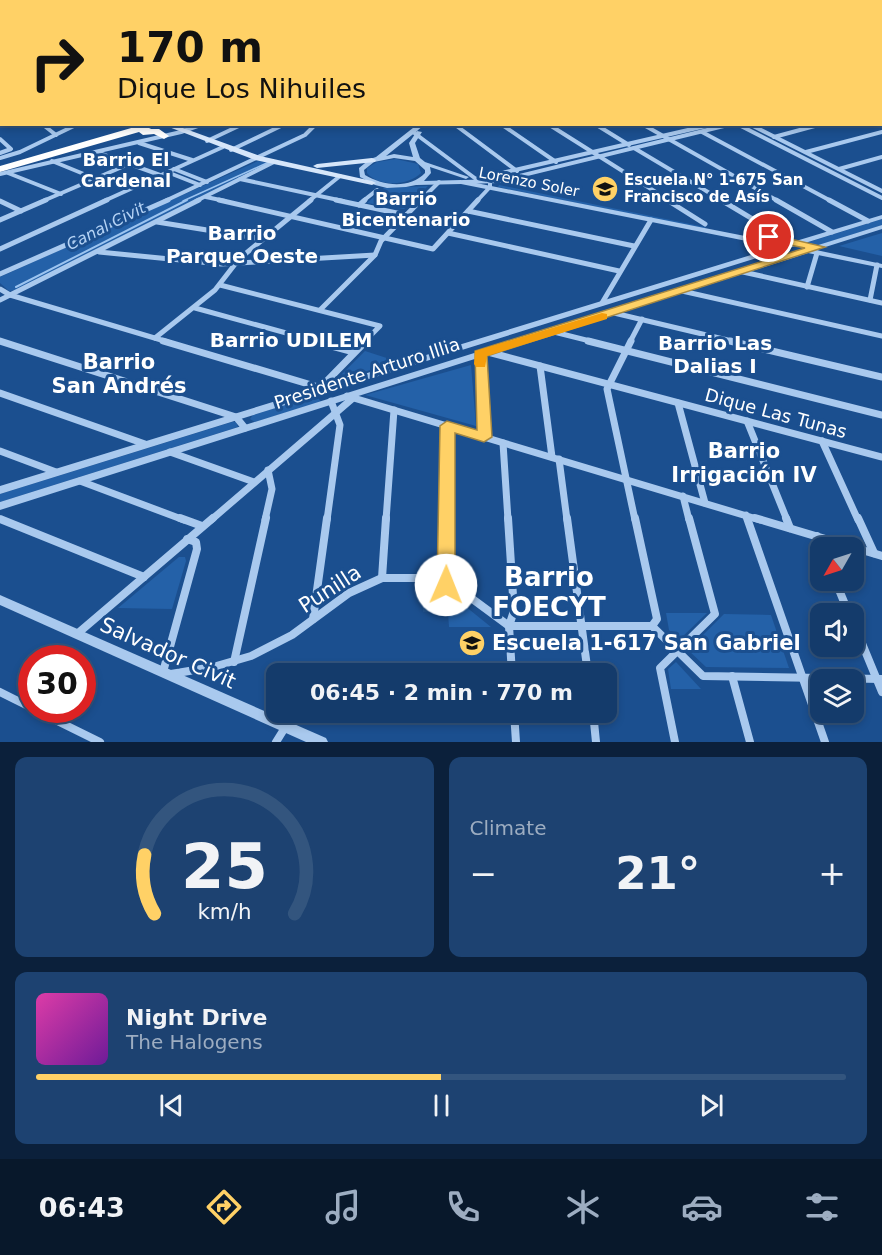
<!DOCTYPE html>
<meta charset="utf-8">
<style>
body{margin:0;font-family:"DejaVu Sans",sans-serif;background:#1d4271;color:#f1f3f6;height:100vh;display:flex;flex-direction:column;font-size:22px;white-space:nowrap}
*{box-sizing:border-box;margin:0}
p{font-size:20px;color:#9dadc1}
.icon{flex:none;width:33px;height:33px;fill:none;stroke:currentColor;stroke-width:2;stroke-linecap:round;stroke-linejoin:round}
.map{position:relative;height:742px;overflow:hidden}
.side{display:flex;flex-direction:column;gap:15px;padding:15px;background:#0b203b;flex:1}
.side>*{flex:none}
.hud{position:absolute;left:0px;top:0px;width:882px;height:126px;box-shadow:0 3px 9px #0003,0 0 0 2px #33557e;background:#ffd166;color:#111;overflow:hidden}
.needle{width:39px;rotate:231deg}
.tools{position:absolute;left:810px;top:537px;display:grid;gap:12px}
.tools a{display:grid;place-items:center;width:54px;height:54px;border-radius:12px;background:#143b6b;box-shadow:0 3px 9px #0003,0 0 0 2px #33557e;font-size:30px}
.speed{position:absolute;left:18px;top:645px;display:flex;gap:12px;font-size:30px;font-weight:700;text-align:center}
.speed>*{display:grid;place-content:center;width:78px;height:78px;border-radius:50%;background:#143b6b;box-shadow:0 3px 9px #0003,0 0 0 2px #33557e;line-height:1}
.speed .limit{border:9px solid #d22;background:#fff;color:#111}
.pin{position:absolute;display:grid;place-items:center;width:51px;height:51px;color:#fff;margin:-26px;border:3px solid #fff;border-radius:50%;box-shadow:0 2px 6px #0007}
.me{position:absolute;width:66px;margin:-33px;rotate:1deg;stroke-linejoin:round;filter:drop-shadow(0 0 4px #0008)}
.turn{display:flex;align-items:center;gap:21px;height:126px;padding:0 18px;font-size:27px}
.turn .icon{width:78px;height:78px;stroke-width:2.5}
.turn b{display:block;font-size:42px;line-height:51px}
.big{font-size:45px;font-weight:700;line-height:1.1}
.side .tile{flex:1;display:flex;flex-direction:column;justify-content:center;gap:9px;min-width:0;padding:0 21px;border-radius:12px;background:#1d4271}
.side .dial{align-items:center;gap:0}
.dial svg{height:156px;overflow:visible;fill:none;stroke:#33557e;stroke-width:7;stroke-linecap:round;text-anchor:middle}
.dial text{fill:#f1f3f6;stroke:none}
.song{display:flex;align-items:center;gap:18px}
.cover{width:72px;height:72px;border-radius:9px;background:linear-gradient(135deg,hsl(320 70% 55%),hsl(280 70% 35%))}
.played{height:6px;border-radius:3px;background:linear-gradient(90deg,#ffd166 50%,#33557e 50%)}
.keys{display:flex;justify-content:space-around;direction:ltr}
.heat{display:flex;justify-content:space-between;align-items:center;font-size:33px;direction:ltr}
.side .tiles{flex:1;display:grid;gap:15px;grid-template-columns:1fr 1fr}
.tile:last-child{grid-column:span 2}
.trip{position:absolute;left:266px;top:663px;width:351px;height:60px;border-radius:12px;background:#143b6b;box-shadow:0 3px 9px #0003,0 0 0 2px #33557e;font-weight:700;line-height:60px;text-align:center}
.dock{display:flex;height:96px;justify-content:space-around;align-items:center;background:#08182b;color:#9dadc1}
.dock .icon{width:42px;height:42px}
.dock .on{color:#ffd166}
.dock b{font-size:27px;color:#f1f3f6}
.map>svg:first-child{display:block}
</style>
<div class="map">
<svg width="882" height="742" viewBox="0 0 882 742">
<rect width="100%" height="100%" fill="#1b4f8f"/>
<g fill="#2461a8">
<path d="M396,159L418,164L421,173C409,186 378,187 367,173V168L377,162Z"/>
<path d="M258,161L268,163L16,290L9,291L0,283V277Z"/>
<path d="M499,185L705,227V229L498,187Z"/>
<path d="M428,186L404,209L367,203L384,188Z"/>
<path d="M882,219V225L819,245L806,243Z"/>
<path d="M882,233V256L839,246Z"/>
<path d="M365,351L396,361L344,379L339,377Z"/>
<path d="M471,365L476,426L365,395Z"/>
<path d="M316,395L321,402L255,422L250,419L253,415Z"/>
<path d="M232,422H236L238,427L0,502V494Z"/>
<path d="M179,557H185L186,561L172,609L118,608Z"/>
<path d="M447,599L460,602L491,627H449Z"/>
<path d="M666,613H707L681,638H677L669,630Z"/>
<path d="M724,614L771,615L789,668L706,667L688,650Z"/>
<path d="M676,662L701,689H671L668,669Z"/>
</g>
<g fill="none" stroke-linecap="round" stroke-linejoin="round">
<path stroke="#9cc4f0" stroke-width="1.5" d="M183,201L269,162"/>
<path stroke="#9cc4f0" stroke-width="2" d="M16,287L187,200"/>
<g stroke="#a9c9ee" stroke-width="3">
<path d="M12,0L16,2"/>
<path d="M209,0L215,2"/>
<path d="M478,0L481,2"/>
<path d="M514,0L516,2"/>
<path d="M548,0L551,2"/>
<path d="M583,0L586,2"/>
<path d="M746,0L750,2"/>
<path d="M833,0L845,2"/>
<path d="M846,0L858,2"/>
<path d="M619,1L625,0"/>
<path d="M71,2L79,0"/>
<path d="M122,2L129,0"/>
<path d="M438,2L452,0"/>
<path d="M699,2L712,0"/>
<path d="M762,2L766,0"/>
</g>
<g stroke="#a9c9ee" stroke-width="4">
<path d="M42,124L56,135"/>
<path d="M454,124L517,171"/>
<path d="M501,124L556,162"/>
<path d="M548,124L670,201"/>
<path d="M595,124L629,145"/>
<path d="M642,124L778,201"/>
<path d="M737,124L882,198"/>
<path d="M749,124L882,191"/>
<path d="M413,132L476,179L714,124"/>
<path d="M702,132L831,201"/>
<path d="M774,137L822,124"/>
<path d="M0,139L11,149L0,153"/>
<path d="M207,141L243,124"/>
<path d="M139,143L192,160"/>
<path d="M634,148L723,201"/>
<path d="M231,150L285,124"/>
<path d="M96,152L160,175"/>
<path d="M806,152L882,132"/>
<path d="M0,158L20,152L78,124"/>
<path d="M52,161L96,179"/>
<path d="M174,169L207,182"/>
<path d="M839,169L882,157"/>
<path d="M167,172L200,185"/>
<path d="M8,173L61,194"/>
<path d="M0,174L181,132L203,124"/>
<path d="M240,179L343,201"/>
<path d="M463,182L499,181L732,124"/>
<path d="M206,197L225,201"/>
<path d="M43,201L129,164"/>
<path d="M104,201L223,147"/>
<path d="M165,201L305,135L316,124"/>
<path d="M196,201L274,162"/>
<path d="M309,201L340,176"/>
<path d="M363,201L377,190"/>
<path d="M420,201L439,182"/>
<path d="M477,201L490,187V182"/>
</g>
<g stroke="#a9c9ee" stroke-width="5">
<path d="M219,200L433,249L478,200"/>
<path d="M336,200L406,215"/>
<path d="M667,200L705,224"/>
<path d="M721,200L789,241"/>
<path d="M776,200L832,232"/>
<path d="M829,200L868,221"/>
<path d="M0,201L21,211"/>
<path d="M359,205L365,200"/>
<path d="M468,211L634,246"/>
<path d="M0,220L46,200"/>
<path d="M157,222L263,239"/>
<path d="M448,233L619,271"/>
<path d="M0,249L107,200"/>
<path d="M99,252L221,264L375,255"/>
<path d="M743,272L882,303"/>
<path d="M0,274L168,200"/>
<path d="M220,285L380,326L364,342"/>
<path d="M807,287L817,253"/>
<path d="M0,289L10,295L168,342"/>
<path d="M682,291L882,336"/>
<path d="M0,300L199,200"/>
<path d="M870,300L877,265"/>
<path d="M602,303L651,220"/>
<path d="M195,308L319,342"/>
<path d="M320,310L375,255L381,241L421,200"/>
<path d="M614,313L736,342"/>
<path d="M554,332L594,342"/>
<path d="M155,338L215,290L239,259L311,200"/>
<path d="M0,341L4,342"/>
<path d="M630,342L642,319"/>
</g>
<g stroke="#a9c9ee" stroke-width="7">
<path d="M0,341L236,417L245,428"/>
<path d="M163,341L325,389"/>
<path d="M313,341L354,352"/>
<path d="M588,341L882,415"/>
<path d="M631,341L607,389L635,520"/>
<path d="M730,341L882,377"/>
<path d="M488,352L882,457"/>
<path d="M480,354L485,437"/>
<path d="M540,366L552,457"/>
<path d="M320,388L366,341"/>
<path d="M0,393L145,444"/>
<path d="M347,396L760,520"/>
<path d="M678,403L705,503"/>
<path d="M747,421L787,520"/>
<path d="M822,441L858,520"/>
<path d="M503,443L508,520"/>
<path d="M0,451L56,472"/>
<path d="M170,452L254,482"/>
<path d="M559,459L567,520"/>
<path d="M80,481L184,520"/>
<path d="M683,496L689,520"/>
<path d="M746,515L748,520"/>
<path d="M211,520L353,398"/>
<path d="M265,520L272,489L268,470"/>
<path d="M327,520L340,425L331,401"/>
<path d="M386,520L394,410"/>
<path d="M447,520L448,426"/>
</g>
<g stroke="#a9c9ee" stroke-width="8">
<path d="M180,518L202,526"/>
<path d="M508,518L514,611L509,626L512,674"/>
<path d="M567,518L588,674"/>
<path d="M635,518L657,619L652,626"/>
<path d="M747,518L825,742"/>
<path d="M755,518L882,556"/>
<path d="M786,518L790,528"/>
<path d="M858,518L874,553"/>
<path d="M0,519L144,577"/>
<path d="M817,536L821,548"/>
<path d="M382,578L386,518"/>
<path d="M835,580L849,614"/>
<path d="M446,585L447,518"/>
<path d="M313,619L327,518"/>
<path d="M854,624L882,692"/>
<path d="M77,634L213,518"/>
<path d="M234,662L266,518"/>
<path d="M163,672L197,549L196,542L187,539"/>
<path d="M171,674L213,667L251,656L292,635L349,593L382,578H416L446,585L463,592L509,626H652L703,676L882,679"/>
<path d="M732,676L750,742"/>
<path d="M0,692L32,708"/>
<path d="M35,710L100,742"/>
<path d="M514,712L516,742"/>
<path d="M593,712L596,742"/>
<path d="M276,742L286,726"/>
<path d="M675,742L660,668L715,614L689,518"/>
</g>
<g fill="#a9c9ee" fill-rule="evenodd">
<path d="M151,0L159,2H153Z"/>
<path d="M360,0H369L366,2H354Z"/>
<path d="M616,0L623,2H617Z"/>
<rect x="880" y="18" width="2" height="3"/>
<path d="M880,108L882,109V113L880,112Z"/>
<path d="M418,124H425L417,131L422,132L415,143L420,158L425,162L469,177L466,179L430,167L431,173L424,181L461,180L786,244L882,215V219L0,494V486L777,247L461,184L416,185L406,187L387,188L375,185L360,177L359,168L370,159L376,157ZM417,131L409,143L413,157L394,154L386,156ZM394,158L415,161L425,170V173C410,189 383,186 365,175L364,170L374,162Z"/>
<path d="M882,225V229L816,250L882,264V268L808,253L0,510V502Z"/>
<path d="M0,595L326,738L328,742H306L0,605Z"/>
</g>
<g fill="#d6e6fa" fill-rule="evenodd">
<path d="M176,0H184L173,2Z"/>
<path d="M0,28L2,29V33L0,32Z"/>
<path d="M161,124H172L260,156L372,181L376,183L372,185L255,160Z"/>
<path d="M372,158L376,160L375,162L317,168L313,166L317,164Z"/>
</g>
<g fill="#fff" fill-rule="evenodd">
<rect x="880" y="13" width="2" height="4"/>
<path d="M145,124H160L149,129H159L169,136L164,139L154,134L143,135L139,132L0,172V166Z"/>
<path d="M197,124H206V125L202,128Z"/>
</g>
</g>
<path fill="#245895" d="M423,589L445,602V611L423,612Z"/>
<path fill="#2a66ad" stroke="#1d4779" stroke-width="1.5" d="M444,588L445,602L423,603V589Z"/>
<path fill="#ffd166" stroke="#a68842" stroke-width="1.5" d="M769,234L825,247L487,356L492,437L484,442L455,433V585L452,590H440L437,585L440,426L447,421L477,430L475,351L805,248L765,240L764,237Z"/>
<path fill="#f59e0b" d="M602,313L607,314V319L487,356L485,367H476L474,364L475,351Z"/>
<defs>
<symbol id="school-disc" viewBox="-11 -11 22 22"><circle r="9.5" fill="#ffd166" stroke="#1b4f8f"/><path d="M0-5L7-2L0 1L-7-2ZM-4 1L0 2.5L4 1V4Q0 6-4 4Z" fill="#111"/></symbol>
</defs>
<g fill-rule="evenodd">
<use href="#school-disc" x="590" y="174" width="30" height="30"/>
<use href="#school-disc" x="457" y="628" width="30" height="30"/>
</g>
<g text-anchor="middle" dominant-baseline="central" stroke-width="6" stroke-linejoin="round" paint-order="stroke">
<g font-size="15" font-weight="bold" fill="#fff" stroke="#1b4f8f" text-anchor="start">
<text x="624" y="180">Escuela N° 1-675 San<tspan x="624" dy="17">Francisco de Asís</tspan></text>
</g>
<g font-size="15" fill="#fff" stroke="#1b4f8f">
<text transform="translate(529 182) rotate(11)">Lorenzo Soler</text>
</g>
<g font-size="16" font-style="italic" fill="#b5d3f5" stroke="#1b4f8f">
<text transform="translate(106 226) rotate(-27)">Canal Civit</text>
</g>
<g font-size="18" font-weight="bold" fill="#fff" stroke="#1b4f8f">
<text x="126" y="159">Barrio El<tspan x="126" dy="21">Cardenal</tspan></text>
<text x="406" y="198">Barrio<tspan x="406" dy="21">Bicentenario</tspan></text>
</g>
<g font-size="18" fill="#fff" stroke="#1b4f8f">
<text transform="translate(367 373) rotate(-18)">Presidente Arturo Illia</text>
<text transform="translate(776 413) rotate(15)">Dique Las Tunas</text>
</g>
<g font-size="20" font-weight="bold" fill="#fff" stroke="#1b4f8f">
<text x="242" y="233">Barrio<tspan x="242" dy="23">Parque Oeste</tspan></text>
<text x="291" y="340">Barrio UDILEM</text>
<text x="715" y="343">Barrio Las<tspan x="715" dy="23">Dalias I</tspan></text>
</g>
<g font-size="21" font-weight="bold" fill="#fff" stroke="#1b4f8f">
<text x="119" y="362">Barrio<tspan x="119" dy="24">San Andrés</tspan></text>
<text x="744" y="451">Barrio<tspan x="744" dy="24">Irrigación IV</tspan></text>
</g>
<g font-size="21" fill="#fff" stroke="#1b4f8f">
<text transform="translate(330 589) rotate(-33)">Punilla</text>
<text transform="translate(168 653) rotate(24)">Salvador Civit</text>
</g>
<g font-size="21" font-weight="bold" fill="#fff" stroke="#1b4f8f" text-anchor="start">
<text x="492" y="643">Escuela 1-617 San Gabriel</text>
</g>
<g font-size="26" font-weight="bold" fill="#fff" stroke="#1b4f8f">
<text x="549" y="577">Barrio<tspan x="549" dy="30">FOECYT</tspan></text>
</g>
</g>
</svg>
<div class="tools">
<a><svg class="needle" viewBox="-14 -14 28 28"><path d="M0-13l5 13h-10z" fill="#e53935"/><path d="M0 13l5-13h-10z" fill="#9dadc1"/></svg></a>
<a><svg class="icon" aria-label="sound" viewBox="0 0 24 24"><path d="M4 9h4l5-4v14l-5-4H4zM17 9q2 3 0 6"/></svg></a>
<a><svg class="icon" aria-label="layers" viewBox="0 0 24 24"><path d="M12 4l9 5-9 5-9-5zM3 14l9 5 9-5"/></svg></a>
</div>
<div class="speed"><div class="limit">30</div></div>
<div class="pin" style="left:769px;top:237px;background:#d93025"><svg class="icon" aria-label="arrive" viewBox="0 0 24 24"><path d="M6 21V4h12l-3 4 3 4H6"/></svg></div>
<svg class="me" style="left:446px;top:585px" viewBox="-20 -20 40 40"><circle r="19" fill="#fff"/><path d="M0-13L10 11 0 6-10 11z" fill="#ffd166"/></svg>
<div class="trip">06:45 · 2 min · 770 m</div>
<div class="hud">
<div class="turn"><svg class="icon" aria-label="right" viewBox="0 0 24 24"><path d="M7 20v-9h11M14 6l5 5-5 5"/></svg><div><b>170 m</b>Dique Los Nihuiles</div></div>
</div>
</div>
<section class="side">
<div class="tiles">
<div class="tile dial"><svg viewBox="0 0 100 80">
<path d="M14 69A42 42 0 1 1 86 69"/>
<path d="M14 69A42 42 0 0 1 9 39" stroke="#ffd166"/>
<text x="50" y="56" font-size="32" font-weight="700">25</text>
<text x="50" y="72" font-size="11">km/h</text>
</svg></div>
<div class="tile"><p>Climate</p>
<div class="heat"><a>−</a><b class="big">21°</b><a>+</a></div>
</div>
<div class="tile">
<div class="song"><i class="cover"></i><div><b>Night Drive</b><p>The Halogens</p></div></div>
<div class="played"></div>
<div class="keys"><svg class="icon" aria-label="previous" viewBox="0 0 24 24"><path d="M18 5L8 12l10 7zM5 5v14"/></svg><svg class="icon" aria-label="pause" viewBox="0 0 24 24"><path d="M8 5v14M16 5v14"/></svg><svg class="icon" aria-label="next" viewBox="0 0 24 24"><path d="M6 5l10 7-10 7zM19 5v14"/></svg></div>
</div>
</div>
</section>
<nav class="dock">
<b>06:43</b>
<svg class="icon on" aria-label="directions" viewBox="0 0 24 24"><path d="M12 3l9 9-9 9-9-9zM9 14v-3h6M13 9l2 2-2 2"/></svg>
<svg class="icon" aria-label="music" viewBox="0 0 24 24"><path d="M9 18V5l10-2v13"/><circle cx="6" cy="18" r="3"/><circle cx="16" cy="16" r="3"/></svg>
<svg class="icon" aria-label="phone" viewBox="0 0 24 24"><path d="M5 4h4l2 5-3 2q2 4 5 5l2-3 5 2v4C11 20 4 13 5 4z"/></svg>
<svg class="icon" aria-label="climate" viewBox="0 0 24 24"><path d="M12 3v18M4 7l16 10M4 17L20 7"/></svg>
<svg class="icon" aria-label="car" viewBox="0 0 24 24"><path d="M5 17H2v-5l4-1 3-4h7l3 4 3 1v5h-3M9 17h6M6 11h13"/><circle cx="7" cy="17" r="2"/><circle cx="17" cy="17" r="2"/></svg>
<svg class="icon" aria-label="filters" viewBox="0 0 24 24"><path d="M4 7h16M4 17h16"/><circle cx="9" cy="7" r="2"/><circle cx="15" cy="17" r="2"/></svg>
</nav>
